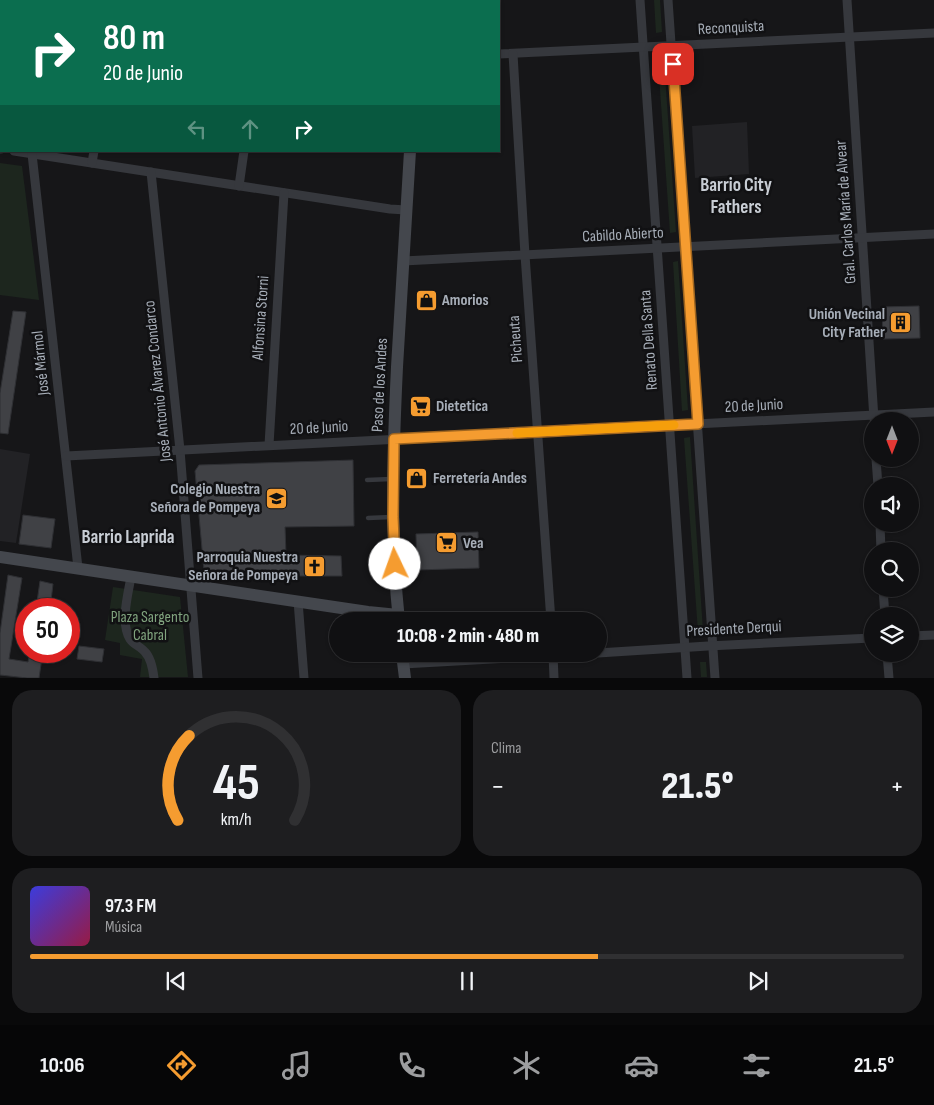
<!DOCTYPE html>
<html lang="es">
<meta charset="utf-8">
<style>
body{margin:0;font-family:"Sofia Sans Condensed",sans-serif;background:#1e1e20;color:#f1f3f6;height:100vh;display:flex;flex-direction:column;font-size:19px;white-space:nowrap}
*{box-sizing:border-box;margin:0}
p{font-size:16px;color:#9c9d9f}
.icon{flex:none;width:28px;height:28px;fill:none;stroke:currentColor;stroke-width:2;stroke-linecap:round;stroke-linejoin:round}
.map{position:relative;height:678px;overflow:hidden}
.drawer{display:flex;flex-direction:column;gap:12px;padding:12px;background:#09090a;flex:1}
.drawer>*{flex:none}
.guide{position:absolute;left:0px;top:0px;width:500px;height:152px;box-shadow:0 1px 4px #0004,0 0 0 1px #303032;background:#0b6e4f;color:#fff;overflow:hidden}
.needle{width:32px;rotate:180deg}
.buttons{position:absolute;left:864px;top:412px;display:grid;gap:10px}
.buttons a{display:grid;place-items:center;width:55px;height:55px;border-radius:50%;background:#101012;box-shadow:0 1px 4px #0004,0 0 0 1px #303032;font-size:25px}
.speed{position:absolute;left:15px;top:598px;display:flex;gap:10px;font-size:25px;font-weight:700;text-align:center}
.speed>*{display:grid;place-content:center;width:65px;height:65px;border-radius:50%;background:#101012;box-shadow:0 1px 4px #0004,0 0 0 1px #303032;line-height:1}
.speed .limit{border:8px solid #d22;background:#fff;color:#111}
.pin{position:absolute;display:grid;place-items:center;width:42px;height:42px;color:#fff;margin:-21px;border-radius:10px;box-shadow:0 2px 8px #0006}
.me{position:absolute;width:55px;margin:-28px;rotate:357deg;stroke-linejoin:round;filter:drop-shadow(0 0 4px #0008)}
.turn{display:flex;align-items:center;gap:18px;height:105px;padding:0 20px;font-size:22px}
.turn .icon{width:65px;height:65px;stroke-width:2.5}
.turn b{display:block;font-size:35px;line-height:42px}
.lanes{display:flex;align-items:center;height:48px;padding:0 20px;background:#0003;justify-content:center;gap:25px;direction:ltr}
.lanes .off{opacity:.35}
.big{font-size:38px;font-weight:800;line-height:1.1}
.drawer .widget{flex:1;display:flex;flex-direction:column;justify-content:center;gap:8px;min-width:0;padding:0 18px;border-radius:20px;background:#1e1e20}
.drawer .dial{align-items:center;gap:0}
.dial svg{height:130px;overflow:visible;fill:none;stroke:#303032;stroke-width:7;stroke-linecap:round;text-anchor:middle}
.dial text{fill:#f1f3f6;stroke:none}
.song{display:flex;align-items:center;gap:15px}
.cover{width:60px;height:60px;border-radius:8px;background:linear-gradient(135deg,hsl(240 70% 55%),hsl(340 70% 35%))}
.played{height:5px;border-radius:2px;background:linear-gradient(90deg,#f59c30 65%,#303032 65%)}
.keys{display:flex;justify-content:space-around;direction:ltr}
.heat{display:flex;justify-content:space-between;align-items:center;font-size:28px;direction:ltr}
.drawer .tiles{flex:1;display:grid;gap:12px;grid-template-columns:1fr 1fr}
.widget:last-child{grid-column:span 2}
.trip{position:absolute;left:329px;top:612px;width:278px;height:50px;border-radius:25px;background:#101012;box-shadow:0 1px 4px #0004,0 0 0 1px #303032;font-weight:800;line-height:50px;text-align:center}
.tab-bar{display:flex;height:80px;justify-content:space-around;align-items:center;background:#060607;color:#9c9d9f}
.tab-bar .icon{width:35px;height:35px}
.tab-bar .selected{color:#f59c30}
.tab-bar b{font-size:22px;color:#f1f3f6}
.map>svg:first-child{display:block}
</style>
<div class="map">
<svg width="934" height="678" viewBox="0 0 934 678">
<rect width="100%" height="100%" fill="#161618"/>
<g fill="#222225">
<path d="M747,122L749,174L695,178L692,126Z"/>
<path d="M0,449L30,454L16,543L0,541Z"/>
</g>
<g fill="#1d261e">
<path d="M654,0H660L662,32L656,33Z"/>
<path d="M658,61H664L676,232L670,233Z"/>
<path d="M0,163L22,166L39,300L0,295Z"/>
<path d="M678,261L688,410L682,411L673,262Z"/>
<path d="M690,437L703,631L698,632L684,438Z"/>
<path d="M113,587L180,597L188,677H140L142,659L120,655V643L105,640Z"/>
<path d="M700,662H706L707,677H701Z"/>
</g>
<g fill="#404145" stroke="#2f3034">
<path d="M919,306L920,338L883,339L882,307Z"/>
<path d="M13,311L26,312L8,434L0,433V393Z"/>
<path d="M353,460L354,526L285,527L286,555L341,556L342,576H269L268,570L204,571L195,471L199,465Z"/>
<path d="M23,515L55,519L51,548L19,544Z"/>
<path d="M478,532L479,568L417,570L416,534Z"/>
<path d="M8,575L22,578L9,659L28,662L30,651H43L39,678H27L0,675V633Z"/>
<path d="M40,581L53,584L50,609H36Z"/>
<path d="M79,646L104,649L102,662L77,659Z"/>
</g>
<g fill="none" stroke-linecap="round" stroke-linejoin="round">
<g stroke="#36383d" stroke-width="4.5">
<path d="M367,480L391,479"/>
<path d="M368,518L391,517"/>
</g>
<g stroke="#36383d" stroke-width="9">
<path d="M640,0L687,678"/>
<path d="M668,0L715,678"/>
<path d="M847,0L874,419"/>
<path d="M89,1V0"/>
<path d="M168,1V0"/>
<path d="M244,1V0"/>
<path d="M320,1L321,0"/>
<path d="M0,17H1"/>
<path d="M499,54L934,33"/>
<path d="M513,54L525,255L551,621"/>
<path d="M0,149H1"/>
<path d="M14,151L390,209L406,210"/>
<path d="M32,154L78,568"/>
<path d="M92,163L94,151"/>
<path d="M151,172L180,450L198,678"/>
<path d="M239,186L244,151"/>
<path d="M403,261L934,234"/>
<path d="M269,445L284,193"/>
<path d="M66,456L934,412"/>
<path d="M876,459L878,486"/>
<path d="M880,524L881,551"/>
<path d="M131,577C128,594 120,623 130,639C133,644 141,647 145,652C151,658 153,670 154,678"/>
<path d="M883,589L885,616"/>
<path d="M298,601L304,678"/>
<path d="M910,636L934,635"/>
<path d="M598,653L708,646L872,638"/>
<path d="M553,654L554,678"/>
<path d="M887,654L889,678"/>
<path d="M403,664L583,654"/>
</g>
<g stroke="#44474d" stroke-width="12">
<path d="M9,1V0"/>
<path d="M422,1L423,0"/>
<path d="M0,60L1,51"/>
<path d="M0,557L368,612L398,615"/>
<path d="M399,621C390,537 393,452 397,367C401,295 405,223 410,151"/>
<path d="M402,654L405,678"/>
</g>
</g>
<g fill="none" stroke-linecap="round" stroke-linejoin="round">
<defs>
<path id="route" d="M395,564L393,517L394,439L698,424L673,64"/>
</defs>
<use href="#route" stroke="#9f651f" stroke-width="12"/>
<use href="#route" stroke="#f59c30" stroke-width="9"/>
<path stroke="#f59e0b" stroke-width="9" d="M517,433L674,425"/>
</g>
<defs>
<symbol id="shop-square" viewBox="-11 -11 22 22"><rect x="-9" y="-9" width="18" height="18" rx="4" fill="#f59c30" stroke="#111113"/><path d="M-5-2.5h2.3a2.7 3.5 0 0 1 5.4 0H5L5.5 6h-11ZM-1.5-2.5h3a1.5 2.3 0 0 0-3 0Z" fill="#111"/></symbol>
<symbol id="building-square" viewBox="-11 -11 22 22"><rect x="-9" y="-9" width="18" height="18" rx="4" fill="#f59c30" stroke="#111113"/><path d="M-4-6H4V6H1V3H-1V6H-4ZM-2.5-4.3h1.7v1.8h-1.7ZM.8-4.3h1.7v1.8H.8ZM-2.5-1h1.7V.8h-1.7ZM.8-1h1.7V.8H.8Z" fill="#111"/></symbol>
<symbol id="supermarket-square" viewBox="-11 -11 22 22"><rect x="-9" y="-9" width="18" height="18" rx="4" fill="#f59c30" stroke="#111113"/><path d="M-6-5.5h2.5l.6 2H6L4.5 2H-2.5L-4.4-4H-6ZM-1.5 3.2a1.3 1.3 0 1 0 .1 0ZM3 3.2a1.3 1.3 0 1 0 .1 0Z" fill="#111"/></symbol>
<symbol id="school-square" viewBox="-11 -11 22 22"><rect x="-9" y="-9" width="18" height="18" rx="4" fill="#f59c30" stroke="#111113"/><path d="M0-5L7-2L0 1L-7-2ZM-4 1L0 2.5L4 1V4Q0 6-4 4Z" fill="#111"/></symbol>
<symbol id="church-square" viewBox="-11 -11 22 22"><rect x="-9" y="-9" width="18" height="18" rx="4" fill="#f59c30" stroke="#111113"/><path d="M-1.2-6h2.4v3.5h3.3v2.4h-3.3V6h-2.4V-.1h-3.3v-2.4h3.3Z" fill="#111"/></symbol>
</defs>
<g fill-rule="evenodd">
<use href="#shop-square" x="414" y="288" width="25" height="25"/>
<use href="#building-square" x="888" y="310" width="25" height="25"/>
<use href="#supermarket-square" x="408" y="394" width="25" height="25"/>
<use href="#shop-square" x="404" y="466" width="25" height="25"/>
<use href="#school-square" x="264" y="486" width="25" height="25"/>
<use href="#supermarket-square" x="434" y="530" width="25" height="25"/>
<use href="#church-square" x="302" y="554" width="25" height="25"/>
</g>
<g text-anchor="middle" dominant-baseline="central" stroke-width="5" stroke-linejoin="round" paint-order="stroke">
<g font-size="16" fill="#a7aeb8" stroke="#111113">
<text transform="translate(731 28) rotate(-3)">Reconquista</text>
<text transform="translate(846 212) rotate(-94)">Gral. Carlos María de Alvear</text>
<text transform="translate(623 235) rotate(-3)">Cabildo Abierto</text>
<text transform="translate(261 318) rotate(-86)">Alfonsina Storni</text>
<text transform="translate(516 339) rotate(-94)">Picheuta</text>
<text transform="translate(649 340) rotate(-94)">Renato Della Santa</text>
<text transform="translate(41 363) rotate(-96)">José Mármol</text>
<text transform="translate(158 381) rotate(-96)">José Antonio Álvarez Condarco</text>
<text transform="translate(380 385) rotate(-87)">Paso de los Andes</text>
<text transform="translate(754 406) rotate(-3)">20 de Junio</text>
<text transform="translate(319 428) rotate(-3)">20 de Junio</text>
<text transform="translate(734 629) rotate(-3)">Presidente Derqui</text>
</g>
<g font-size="16" font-weight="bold" fill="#a7aeb8" stroke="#111113" text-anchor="start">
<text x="442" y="300">Amorios</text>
<text x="885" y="314" text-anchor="end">Unión Vecinal<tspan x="885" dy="18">City Father</tspan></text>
<text x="436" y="406">Dietetica</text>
<text x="433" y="478">Ferretería Andes</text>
<text x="260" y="489" text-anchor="end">Colegio Nuestra<tspan x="260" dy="18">Señora de Pompeya</tspan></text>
<text x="463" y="543">Vea</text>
<text x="298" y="557" text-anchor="end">Parroquia Nuestra<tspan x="298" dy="18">Señora de Pompeya</tspan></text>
</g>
<g font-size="16" fill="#80a37e" stroke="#111113">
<text x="150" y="617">Plaza Sargento<tspan x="150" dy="18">Cabral</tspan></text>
</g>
<g font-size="19" font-weight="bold" fill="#c8cdd4" stroke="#111113">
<text x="736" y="185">Barrio City<tspan x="736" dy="22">Fathers</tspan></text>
<text x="128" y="537">Barrio Laprida</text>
</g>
</g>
</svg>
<div class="buttons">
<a><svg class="needle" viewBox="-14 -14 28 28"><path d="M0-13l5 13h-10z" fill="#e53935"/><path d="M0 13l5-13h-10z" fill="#9c9d9f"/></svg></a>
<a><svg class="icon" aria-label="sound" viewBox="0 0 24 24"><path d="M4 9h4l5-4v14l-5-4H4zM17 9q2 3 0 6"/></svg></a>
<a><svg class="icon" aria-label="search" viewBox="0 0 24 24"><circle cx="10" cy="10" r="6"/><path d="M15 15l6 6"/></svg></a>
<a><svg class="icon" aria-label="layers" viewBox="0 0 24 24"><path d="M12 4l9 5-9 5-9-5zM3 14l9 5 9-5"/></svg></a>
</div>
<div class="speed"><div class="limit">50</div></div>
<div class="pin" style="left:673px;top:64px;background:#d93025"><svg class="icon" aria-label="arrive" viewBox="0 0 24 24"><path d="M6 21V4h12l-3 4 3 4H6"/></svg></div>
<svg class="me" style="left:395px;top:564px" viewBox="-20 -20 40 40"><circle r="19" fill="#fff"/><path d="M0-13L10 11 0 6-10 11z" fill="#f59c30"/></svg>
<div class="trip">10:08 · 2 min · 480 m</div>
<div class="guide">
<div class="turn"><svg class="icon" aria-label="right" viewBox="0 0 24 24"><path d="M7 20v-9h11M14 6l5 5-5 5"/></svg><div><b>80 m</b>20 de Junio</div></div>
<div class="lanes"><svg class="icon off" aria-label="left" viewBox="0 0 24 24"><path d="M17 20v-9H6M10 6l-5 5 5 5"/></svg><svg class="icon off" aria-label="ahead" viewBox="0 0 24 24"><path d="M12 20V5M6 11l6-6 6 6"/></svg><svg class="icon" aria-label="right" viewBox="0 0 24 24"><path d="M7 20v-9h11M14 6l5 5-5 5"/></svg></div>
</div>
</div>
<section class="drawer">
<div class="tiles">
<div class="widget dial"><svg viewBox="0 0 100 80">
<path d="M14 69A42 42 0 1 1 86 69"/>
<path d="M14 69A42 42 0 0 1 21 17" stroke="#f59c30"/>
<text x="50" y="56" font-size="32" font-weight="700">45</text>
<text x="50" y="72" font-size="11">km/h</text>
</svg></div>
<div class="widget"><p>Clima</p>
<div class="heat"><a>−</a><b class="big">21.5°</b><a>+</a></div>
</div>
<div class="widget">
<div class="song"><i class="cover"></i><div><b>97.3 FM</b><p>Música</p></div></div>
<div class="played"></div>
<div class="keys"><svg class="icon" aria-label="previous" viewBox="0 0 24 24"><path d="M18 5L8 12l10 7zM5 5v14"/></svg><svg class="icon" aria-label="pause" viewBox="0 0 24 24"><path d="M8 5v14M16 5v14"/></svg><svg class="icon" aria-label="next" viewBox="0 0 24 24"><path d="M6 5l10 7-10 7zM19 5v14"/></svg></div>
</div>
</div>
</section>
<nav class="tab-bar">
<b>10:06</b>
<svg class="icon selected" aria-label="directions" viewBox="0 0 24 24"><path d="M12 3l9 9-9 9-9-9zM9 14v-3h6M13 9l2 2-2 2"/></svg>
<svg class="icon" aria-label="music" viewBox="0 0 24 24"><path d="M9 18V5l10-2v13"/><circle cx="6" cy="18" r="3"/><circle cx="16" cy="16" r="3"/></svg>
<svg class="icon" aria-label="phone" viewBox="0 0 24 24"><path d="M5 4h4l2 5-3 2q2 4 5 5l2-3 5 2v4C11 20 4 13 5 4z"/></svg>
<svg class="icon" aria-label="climate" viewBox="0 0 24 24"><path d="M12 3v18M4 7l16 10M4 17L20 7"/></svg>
<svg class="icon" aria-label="car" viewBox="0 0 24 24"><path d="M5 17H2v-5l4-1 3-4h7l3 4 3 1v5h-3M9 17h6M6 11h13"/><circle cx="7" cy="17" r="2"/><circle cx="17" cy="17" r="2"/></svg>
<svg class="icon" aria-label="filters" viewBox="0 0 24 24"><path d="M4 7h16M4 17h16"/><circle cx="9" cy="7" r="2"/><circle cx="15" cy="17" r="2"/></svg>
<b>21.5°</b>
</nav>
